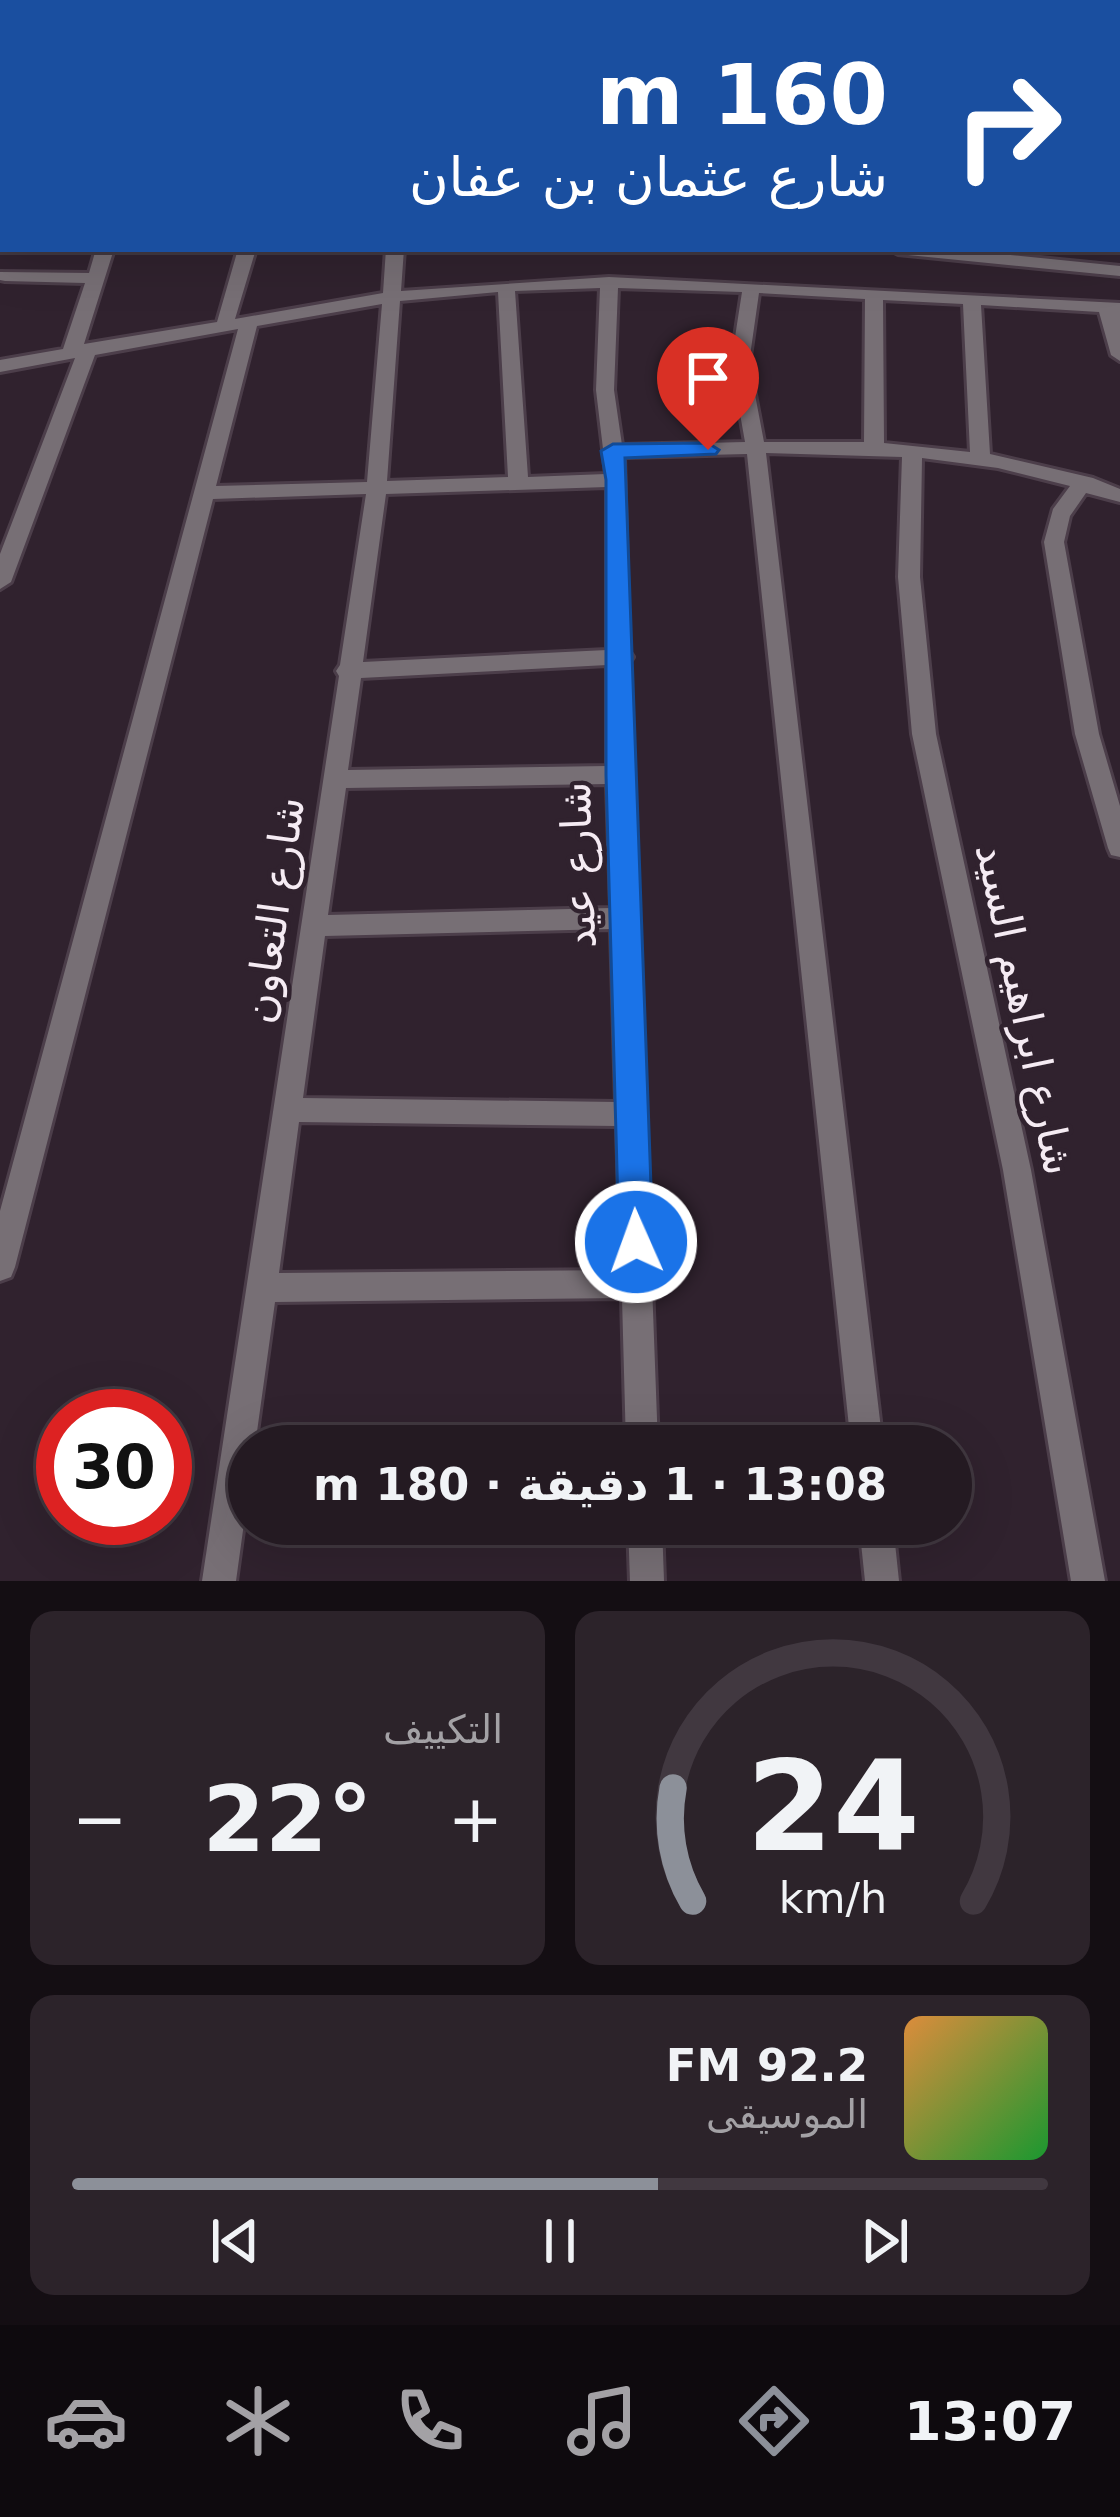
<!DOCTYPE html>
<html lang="ar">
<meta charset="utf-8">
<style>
body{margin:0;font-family:"DejaVu Sans","Noto Sans Arabic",sans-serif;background:#2c232a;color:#f1f3f6;direction:rtl;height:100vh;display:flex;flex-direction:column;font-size:45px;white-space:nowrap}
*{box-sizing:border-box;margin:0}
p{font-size:39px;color:#a3a1a5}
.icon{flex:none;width:66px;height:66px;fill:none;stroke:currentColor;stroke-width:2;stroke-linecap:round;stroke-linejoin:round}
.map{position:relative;height:1581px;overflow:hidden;direction:ltr}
.drawer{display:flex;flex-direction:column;gap:30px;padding:30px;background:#140e13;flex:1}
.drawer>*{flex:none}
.guide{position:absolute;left:0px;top:0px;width:1122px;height:252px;box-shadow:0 12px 48px #0002,0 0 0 3px #413840;direction:rtl;background:#1a4fa0;color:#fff;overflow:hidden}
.speed{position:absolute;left:36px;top:1389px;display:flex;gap:24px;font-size:60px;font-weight:700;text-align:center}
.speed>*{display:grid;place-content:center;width:156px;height:156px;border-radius:50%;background:#241a22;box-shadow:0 12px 48px #0002,0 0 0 3px #413840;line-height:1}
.speed .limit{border:18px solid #d22;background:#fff;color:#111}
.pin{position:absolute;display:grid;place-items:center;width:102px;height:102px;color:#fff;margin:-123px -51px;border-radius:50% 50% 50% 0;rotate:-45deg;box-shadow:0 0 12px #0007}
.pin .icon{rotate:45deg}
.me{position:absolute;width:132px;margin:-66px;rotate:358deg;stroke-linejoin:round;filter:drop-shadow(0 0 9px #0008)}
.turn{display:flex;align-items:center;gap:42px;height:252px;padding:0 36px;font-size:54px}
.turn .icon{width:156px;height:156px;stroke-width:2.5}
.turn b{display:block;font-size:84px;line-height:102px}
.big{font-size:90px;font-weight:800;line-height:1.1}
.drawer .widget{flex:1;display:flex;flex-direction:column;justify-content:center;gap:18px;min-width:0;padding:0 42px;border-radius:24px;background:#2c232a}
.drawer .dial{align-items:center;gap:0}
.dial svg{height:312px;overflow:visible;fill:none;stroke:#413840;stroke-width:7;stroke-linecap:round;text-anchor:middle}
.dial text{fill:#f1f3f6;stroke:none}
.song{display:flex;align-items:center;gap:36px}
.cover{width:144px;height:144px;border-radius:18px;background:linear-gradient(135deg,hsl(30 70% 55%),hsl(130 70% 35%))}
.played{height:12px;border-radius:6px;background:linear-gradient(90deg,#8c9099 60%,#413840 60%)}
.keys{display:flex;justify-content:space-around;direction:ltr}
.heat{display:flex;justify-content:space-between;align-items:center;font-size:66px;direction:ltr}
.drawer .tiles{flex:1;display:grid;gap:30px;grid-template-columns:1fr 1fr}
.widget:last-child{grid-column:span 2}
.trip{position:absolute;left:228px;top:1425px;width:744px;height:120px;border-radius:60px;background:#241a22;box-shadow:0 12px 48px #0002,0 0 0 3px #413840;font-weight:800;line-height:120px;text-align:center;direction:rtl}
.menu{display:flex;height:192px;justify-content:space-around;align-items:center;background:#0e0a0e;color:#a3a1a5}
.menu .icon{width:84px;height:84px}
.menu .selected{color:#8c9099}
.menu b{font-size:54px;color:#f1f3f6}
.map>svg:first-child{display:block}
</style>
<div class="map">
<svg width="1120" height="1581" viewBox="0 0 1120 1581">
<rect width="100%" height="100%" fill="#30222e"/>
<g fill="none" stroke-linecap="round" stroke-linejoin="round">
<defs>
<g id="minor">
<path d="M224,0H259L261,3H226Z"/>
<path d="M550,0H564L548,3Z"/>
<path d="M982,0H1018L1020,3H984Z"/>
<path d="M1112,0H1120V5Z"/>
<path d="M0,19L3,20V28L0,27Z"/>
<rect x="1119" y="61" width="1" height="8"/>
<rect x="1119" y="108" width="1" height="10"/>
<rect x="1119" y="143" width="1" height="10"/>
<rect x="0" y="147" width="3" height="10"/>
<rect x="1119" y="203" width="1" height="10"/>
<path d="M96,249H114L84,344L217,322L238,249H256L235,319L383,293L386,249H404L401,291L609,277L1120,303V361L1111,355L1099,312L981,305L990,454L1093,478L1120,489V502L1086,493L1070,516L1064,542L1099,734L1120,806V857L1111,855L1108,848L1075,734L1044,542L1053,509L1070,486L998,468L922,458L920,577L936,734L1031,1170L1105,1581H1071L1003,1170L912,734L898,577L902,457L766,453L883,1446H851L747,454L624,457L629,651L633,657L629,663L658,1446H626L622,1298L275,1302L255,1446H249V1487L236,1581H202L339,676L336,671L340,665L366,494L213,499L15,1267L11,1277L0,1281V1211L238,329L95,355L11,582L0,589V554L75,358L0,372V360L63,349L85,283L5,281L0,280V272L89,273ZM600,288L596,390L606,474L528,477L515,291ZM618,288L742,292L731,363L745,442L622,445L614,390ZM498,292L508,477L387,481L400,301ZM759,293L865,299L864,442H764L749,363ZM883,300L963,304L970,452L884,443ZM382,304L367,482L216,486L257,326ZM607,487V650L363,662L386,494ZM607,665V766L348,770L361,678ZM607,784L611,908L328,915L346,788ZM611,929L616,1102L303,1098L325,936ZM299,1122L617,1126L621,1270L279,1273Z"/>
<path d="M889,249H950L1120,266V276L898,254Z"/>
<path d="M628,1524H662L664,1581H630Z"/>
<path d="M859,1524H893L899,1581H865Z"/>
</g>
<g id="tertiary">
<path d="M109,0H124L107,3Z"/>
<path d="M3,107V118L0,119V108Z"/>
</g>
</defs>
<use href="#minor" stroke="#4c3e4a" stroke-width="6"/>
<use href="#tertiary" stroke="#4c3e4a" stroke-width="6"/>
<use href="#minor" fill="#776f75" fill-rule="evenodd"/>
<use href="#tertiary" fill="#776f75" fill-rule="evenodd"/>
</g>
<path fill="#5a4a57" d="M581,0H755L772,3H581Z"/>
<path fill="#42333f" d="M3,40V89L0,92V43Z"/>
<g fill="#6a5b68" stroke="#80727d" stroke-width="3">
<path d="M153,0H222L219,3H151Z"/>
<path d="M628,0H755L772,3H649Z"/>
</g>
<path fill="#1a73e8" stroke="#114b97" stroke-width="3" d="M708,443L719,450L716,454L625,458L653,1242L648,1253L636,1257L624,1253L619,1242L606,775V480L601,451L613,444Z"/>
<g text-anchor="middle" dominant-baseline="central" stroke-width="9" stroke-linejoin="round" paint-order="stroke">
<g font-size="42" fill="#f5ebf3" stroke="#30222e">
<text transform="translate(578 865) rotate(-92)">شارع عيد</text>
<text transform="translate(274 910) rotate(-82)">شارع التعاون</text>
<text transform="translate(1025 1009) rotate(78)">شارع ابراهيم السيد</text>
</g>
</g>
</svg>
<div class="speed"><div class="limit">30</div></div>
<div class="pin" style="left:708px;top:450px;background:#d93025"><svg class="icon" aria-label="arrive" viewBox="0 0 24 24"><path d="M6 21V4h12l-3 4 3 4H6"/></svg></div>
<svg class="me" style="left:636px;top:1242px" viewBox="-20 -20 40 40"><circle r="17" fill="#1a73e8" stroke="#fff" stroke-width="3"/><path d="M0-11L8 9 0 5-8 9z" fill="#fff"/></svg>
<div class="trip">13:08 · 1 دقيقة · 180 m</div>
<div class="guide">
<div class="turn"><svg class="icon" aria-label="right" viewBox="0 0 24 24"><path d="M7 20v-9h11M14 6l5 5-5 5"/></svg><div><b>160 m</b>شارع عثمان بن عفان</div></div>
</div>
</div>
<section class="drawer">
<div class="tiles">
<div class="widget dial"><svg viewBox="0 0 100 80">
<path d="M14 69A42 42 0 1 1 86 69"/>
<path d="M14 69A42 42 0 0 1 9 40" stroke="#8c9099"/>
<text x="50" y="56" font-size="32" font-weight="700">24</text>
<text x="50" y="72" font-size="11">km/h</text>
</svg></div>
<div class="widget"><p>التكييف</p>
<div class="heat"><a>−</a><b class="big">22°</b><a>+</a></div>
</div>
<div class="widget">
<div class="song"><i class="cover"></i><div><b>92.2 FM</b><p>الموسيقى</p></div></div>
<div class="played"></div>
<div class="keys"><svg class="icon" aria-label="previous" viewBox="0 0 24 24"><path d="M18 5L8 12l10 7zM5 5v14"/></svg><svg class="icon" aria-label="pause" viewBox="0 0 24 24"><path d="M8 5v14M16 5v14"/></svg><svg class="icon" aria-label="next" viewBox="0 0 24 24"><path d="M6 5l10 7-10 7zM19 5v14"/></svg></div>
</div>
</div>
</section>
<nav class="menu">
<b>13:07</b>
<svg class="icon selected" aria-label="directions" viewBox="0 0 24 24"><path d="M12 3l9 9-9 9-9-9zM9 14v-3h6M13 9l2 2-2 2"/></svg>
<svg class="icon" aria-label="music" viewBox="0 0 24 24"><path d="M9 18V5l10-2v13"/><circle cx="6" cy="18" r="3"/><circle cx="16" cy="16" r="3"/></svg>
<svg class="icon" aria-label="phone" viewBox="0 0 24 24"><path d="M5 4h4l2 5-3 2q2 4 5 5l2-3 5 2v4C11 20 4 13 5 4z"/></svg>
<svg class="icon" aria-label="climate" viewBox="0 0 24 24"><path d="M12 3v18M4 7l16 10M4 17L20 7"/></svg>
<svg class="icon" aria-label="car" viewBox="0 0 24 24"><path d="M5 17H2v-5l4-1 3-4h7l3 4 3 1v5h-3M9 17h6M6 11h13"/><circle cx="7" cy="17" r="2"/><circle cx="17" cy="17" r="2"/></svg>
</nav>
